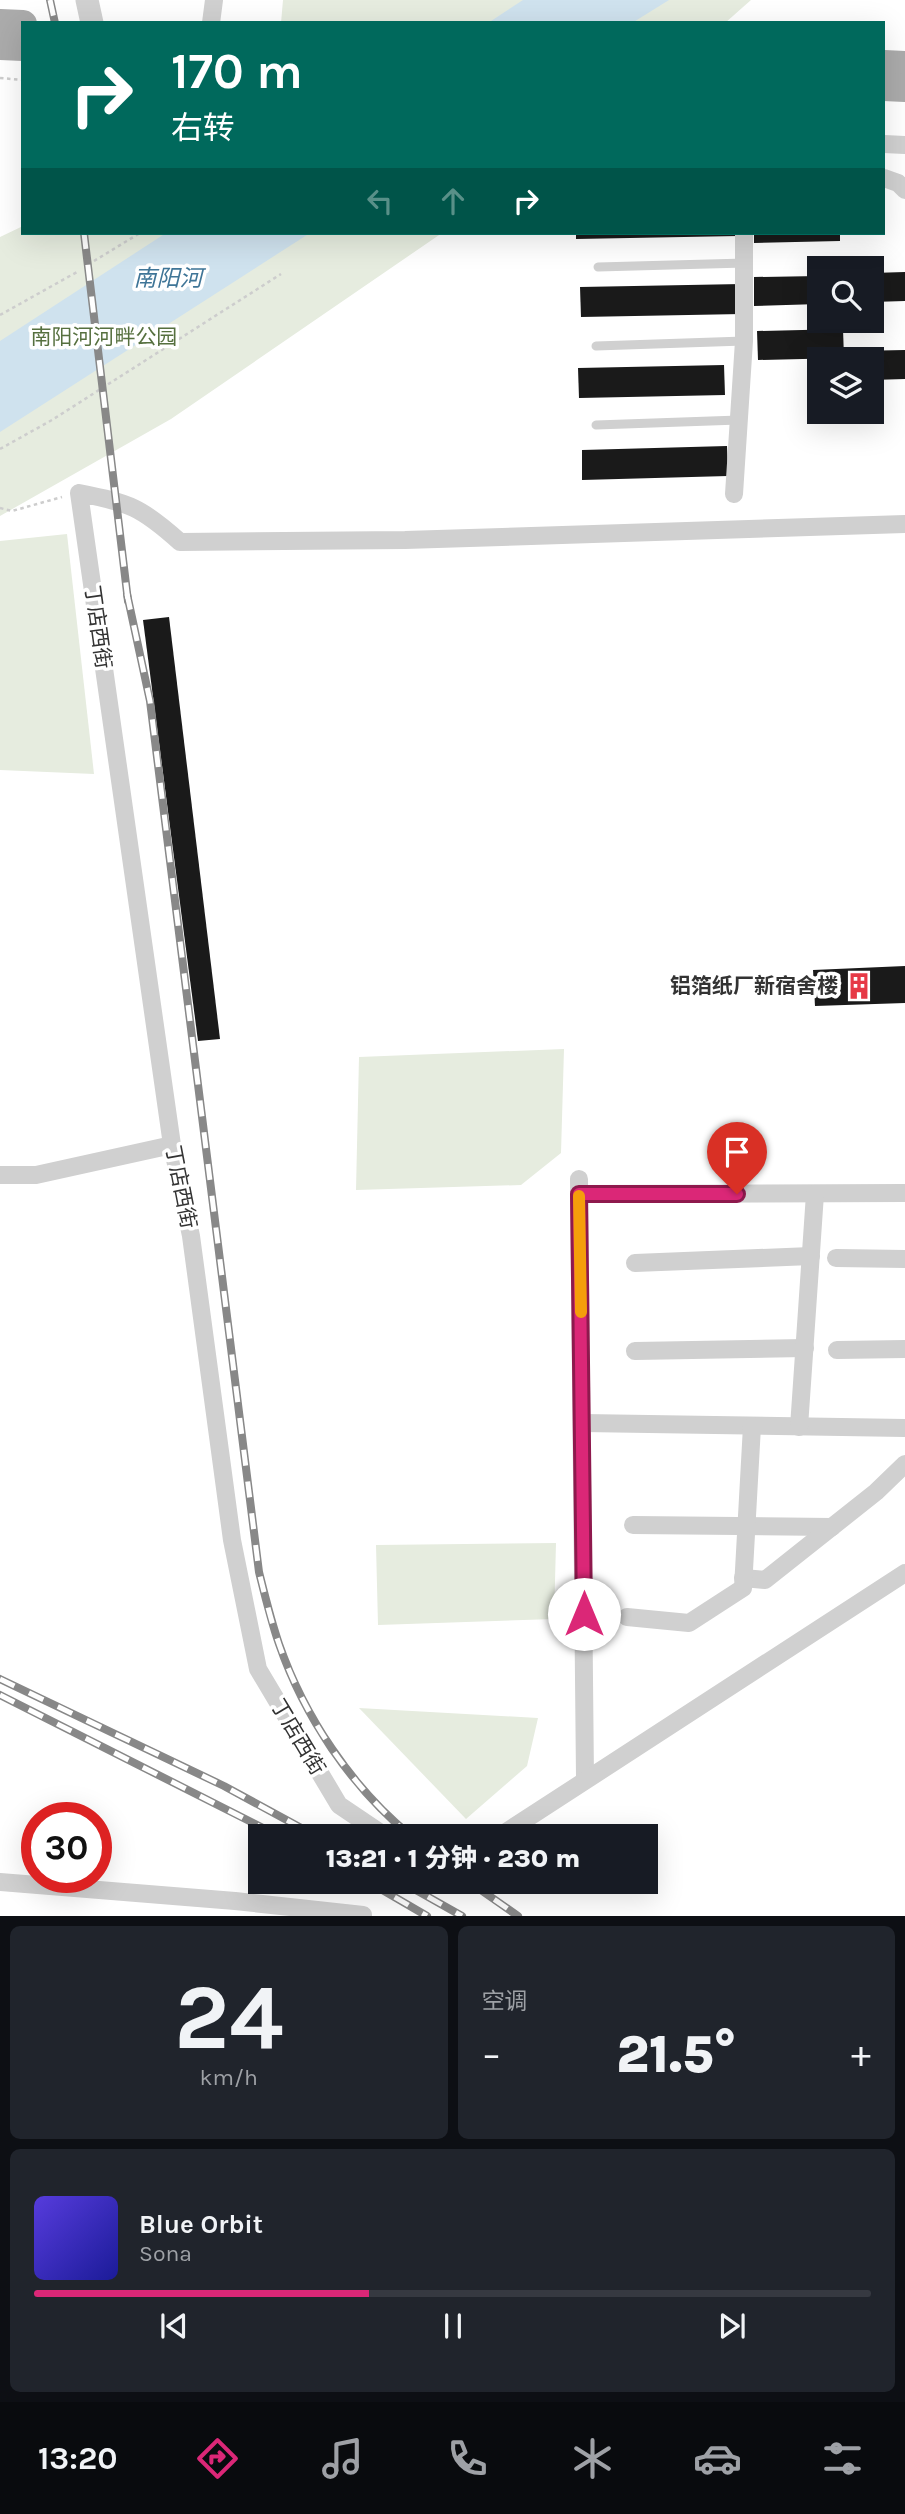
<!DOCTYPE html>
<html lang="zh">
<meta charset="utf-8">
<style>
body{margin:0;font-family:Karla,"Noto Sans SC",sans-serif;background:#20242c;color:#f1f3f6;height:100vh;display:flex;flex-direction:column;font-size:26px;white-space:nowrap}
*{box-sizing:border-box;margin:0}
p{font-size:23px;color:#9ea1a6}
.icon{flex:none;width:38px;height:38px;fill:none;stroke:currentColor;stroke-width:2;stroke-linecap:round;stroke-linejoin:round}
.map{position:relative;height:1916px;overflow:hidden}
.details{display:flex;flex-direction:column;gap:10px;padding:10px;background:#0d0f14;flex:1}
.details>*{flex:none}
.guide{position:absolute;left:21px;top:21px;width:864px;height:214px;border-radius:0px;box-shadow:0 7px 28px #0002;background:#00695c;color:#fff;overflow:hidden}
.tools{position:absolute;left:807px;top:256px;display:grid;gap:14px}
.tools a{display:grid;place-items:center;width:77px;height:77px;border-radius:0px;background:#171b24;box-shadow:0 7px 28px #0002;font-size:35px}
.speed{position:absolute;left:21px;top:1802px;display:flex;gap:14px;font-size:35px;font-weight:700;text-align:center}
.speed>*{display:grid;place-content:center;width:91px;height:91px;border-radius:50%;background:#171b24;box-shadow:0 7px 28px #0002;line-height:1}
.speed .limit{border:10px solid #d22;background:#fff;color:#111}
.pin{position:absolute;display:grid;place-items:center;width:60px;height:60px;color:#fff;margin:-72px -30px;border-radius:50% 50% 50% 0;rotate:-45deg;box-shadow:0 0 7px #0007}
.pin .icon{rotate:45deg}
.me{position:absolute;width:77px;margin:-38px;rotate:0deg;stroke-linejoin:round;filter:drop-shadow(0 0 5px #0008)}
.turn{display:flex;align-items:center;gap:24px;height:147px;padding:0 35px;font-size:32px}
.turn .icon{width:91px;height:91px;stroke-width:2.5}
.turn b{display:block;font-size:49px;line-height:60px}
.lanes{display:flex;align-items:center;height:66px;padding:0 35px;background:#0003;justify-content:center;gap:35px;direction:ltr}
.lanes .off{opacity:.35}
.big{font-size:52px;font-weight:800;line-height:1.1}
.details .tile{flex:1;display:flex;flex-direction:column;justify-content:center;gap:10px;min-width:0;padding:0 24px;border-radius:10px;background:#20242c}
.details .dial{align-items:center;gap:0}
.dial b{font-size:91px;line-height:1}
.song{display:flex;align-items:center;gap:21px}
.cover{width:84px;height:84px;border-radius:10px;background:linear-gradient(135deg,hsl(250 70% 55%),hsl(240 70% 35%))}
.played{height:7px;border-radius:4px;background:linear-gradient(90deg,#db2777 40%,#363941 40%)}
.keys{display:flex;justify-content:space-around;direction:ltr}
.heat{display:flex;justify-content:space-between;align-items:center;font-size:38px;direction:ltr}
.details .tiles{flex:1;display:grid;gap:10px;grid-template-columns:1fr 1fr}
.tile:last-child{grid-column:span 2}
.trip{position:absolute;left:248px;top:1824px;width:410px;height:70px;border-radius:0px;background:#171b24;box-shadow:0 7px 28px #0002;font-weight:800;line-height:70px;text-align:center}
.tabs{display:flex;height:112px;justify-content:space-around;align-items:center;background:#090b0e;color:#9ea1a6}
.tabs .icon{width:49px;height:49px}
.tabs .current{color:#db2777}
.tabs b{font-size:32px;color:#f1f3f6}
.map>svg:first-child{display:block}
</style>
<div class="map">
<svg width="905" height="1916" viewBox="0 0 905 1916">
<rect width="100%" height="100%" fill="#fff"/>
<g fill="#e6ecdf">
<path d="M283,0H751L725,23H281Z"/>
<path d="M23,226V233H442L171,419L0,516V237Z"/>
<path d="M67,534L94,774L0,770V541Z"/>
<path d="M564,1049L561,1153L521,1185L356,1190L359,1057Z"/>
<path d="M556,1543L554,1619L378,1625L376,1545Z"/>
<path d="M359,1708L538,1718L527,1766L466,1819Z"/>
</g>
<g fill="#cfe2ee">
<path d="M523,0H669L632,23H488Z"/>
<path d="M166,233H310L0,432V341Z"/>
</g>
<g fill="#1a1a1a">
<path d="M576,233H738V236L576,239Z"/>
<path d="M754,233H840V241L754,243Z"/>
<path d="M905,272V301L872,302V273Z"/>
<path d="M819,276V304L754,306V277Z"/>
<path d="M742,284V314L581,317L580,287Z"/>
<path d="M843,329L844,358L758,360L757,331Z"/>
<path d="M905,350V379L872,380V359H855V351Z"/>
<path d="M724,365L725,395L579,398L578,368Z"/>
<path d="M727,446L728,476L582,480V450Z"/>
<path d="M169,617L220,1039L198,1041L143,620Z"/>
<path d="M905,966V1003L815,1006L813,970Z"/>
</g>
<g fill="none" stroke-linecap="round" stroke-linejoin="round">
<g stroke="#cdcdcd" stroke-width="2.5" stroke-dasharray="3.5 3.5" stroke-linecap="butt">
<path d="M0,78L23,80"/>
<path d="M94,261L140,233"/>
<path d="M0,315L77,272"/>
<path d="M0,449L52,420L281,274"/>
<path d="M0,508L12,511L62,497"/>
</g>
<g stroke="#d0d0d0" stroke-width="9">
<path d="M598,267L745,263"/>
<path d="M596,346L744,341"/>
<path d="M596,425L739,420"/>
</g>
<g stroke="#d0d0d0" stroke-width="18">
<path d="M211,23L214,0"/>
<path d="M884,144L905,145"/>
<path d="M884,178L898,183L905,190"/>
<path d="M734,494L744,341V233"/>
<path d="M0,1175H36L172,1145"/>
<path d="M579,1179L585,1778"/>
<path d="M579,1194L905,1193"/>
<path d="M836,1258L905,1259"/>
<path d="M635,1263L811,1256"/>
<path d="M837,1350L905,1349"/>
<path d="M635,1351L805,1348"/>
<path d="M583,1423L905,1428"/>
<path d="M799,1427L815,1194"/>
<path d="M633,1525L832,1527"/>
<path d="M743,1578L765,1580L876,1492L905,1464"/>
<path d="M627,1617L689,1623L743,1588L752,1426"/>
<path d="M385,1836L339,1805L258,1669L232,1540L191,1236L172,1145L79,493C130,503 141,507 180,542L405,540L905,524"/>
<path d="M500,1836L905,1573"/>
<path d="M0,1882L235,1901L363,1915"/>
</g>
<path stroke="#d0d0d0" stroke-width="23" d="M87,0L92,23"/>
<g stroke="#ababab" stroke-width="28">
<path d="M0,23L23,24"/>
<path d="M0,46L23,47"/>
<path d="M884,64L905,65"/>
<path d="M884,87L905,88"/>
</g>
<defs>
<g id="rail">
<path d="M50,0L55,23"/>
<path d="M84,233L128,601"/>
<path d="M127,594L150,701L259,1572C265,1596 271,1621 279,1644C304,1716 351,1787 411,1836"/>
<path d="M0,1679L224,1786L316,1836"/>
<path d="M0,1695L279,1836"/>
<path d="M367,1881L427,1916"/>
<path d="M400,1881L462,1916"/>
<path d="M468,1881L518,1916"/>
</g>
</defs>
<use href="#rail" stroke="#888" stroke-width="8"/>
<use href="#rail" stroke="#fff" stroke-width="5" stroke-dasharray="16" stroke-linecap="butt"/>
</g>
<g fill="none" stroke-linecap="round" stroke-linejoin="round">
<defs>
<path id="route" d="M584,1614L579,1194H737"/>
</defs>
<use href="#route" stroke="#8e194d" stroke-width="18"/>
<use href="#route" stroke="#db2777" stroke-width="12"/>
<path stroke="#f59e0b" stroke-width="12" d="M579,1196L581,1312"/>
</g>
<defs>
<symbol id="building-bare" viewBox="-9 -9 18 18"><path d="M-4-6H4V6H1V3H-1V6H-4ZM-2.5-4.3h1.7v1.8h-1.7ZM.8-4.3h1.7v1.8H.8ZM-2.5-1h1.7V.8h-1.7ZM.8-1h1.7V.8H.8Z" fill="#e63946" stroke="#fff" stroke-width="2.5" paint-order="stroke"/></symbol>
</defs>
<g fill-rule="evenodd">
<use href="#building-bare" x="840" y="967" width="38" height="38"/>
</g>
<g text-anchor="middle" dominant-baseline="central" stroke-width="7" stroke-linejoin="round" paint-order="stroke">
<g font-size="21" fill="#56703f" stroke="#fff">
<text x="104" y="337">南阳河河畔公园</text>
</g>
<g font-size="21" fill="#333" stroke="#fff">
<text transform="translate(98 627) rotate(82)">丁店西街</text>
<text transform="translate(181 1187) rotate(79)">丁店西街</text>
<text transform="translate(298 1737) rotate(59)">丁店西街</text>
</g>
<g font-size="21" font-weight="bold" fill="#333" stroke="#fff" text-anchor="end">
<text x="838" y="986">铝箔纸厂新宿舍楼</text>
</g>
<g font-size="23" font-style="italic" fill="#3f7597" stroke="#fff">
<text x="168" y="278">南阳河</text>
</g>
</g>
</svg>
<div class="tools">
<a><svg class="icon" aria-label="search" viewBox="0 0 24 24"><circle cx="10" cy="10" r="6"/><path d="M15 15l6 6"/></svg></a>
<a><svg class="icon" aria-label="layers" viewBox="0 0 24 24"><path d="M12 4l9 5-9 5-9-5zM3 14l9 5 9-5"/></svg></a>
</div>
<div class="speed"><div class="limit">30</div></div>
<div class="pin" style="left:737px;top:1194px;background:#d93025"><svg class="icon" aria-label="arrive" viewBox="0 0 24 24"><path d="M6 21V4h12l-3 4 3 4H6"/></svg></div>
<svg class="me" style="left:584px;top:1614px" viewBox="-20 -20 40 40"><circle r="19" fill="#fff"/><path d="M0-13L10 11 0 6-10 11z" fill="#db2777"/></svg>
<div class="trip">13:21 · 1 分钟 · 230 m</div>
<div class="guide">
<div class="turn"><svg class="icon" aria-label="right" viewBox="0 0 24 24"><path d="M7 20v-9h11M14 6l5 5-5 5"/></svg><div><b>170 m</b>右转</div></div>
<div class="lanes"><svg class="icon off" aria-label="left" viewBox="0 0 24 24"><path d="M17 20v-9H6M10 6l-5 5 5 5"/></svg><svg class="icon off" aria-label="ahead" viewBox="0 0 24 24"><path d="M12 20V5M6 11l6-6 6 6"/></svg><svg class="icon" aria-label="right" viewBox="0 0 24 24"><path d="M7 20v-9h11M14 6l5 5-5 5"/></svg></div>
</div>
</div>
<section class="details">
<div class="tiles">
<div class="tile dial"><b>24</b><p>km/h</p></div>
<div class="tile"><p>空调</p>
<div class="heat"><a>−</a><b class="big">21.5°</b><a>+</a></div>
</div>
<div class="tile">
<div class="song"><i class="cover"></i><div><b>Blue Orbit</b><p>Sona</p></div></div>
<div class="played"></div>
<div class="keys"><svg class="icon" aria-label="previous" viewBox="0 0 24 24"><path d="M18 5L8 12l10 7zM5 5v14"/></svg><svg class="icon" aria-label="pause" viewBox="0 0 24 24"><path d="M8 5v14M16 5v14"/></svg><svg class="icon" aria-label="next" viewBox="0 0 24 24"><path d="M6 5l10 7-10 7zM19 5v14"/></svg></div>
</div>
</div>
</section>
<nav class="tabs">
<b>13:20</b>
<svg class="icon current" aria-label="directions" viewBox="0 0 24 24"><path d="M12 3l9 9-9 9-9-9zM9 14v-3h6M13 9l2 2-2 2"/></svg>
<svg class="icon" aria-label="music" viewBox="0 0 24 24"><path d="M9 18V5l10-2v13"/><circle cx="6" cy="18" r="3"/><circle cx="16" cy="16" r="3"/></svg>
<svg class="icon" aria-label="phone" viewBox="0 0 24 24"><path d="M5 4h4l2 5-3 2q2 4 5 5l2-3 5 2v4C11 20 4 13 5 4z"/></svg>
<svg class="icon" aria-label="climate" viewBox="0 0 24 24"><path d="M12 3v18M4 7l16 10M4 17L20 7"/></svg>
<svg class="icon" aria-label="car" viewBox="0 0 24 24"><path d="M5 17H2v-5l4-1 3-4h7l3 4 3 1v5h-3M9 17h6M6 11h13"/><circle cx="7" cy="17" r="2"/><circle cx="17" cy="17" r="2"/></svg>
<svg class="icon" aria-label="filters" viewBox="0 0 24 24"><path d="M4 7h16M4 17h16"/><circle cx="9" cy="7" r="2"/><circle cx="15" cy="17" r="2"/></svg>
</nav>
